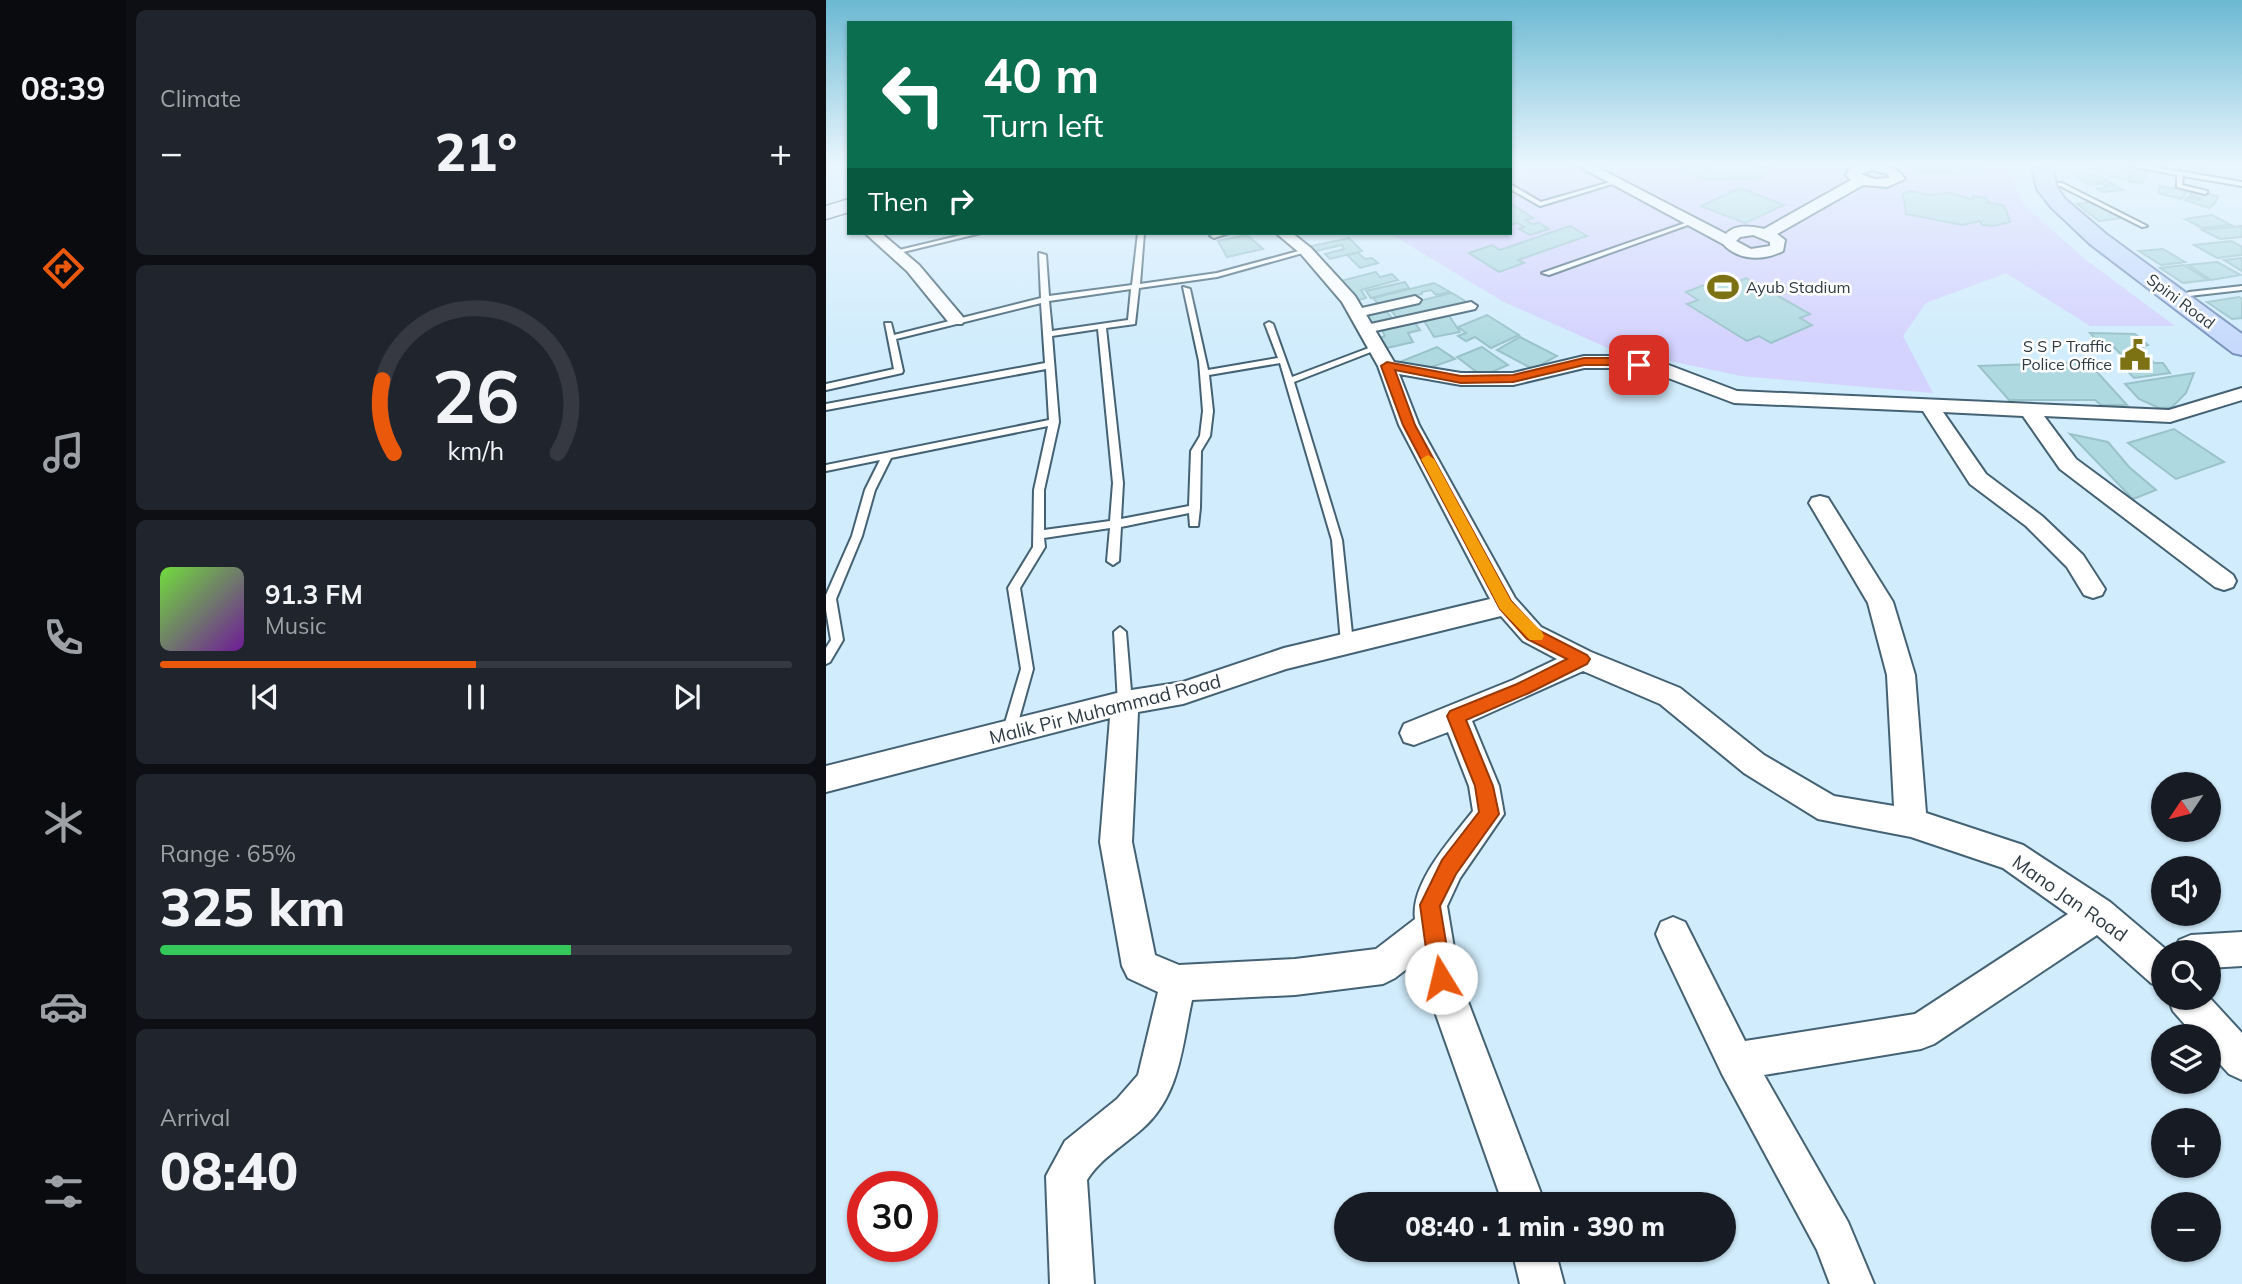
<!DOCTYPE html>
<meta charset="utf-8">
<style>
body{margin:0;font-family:Mulish,sans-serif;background:#20242c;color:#f1f3f6;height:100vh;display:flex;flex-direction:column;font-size:26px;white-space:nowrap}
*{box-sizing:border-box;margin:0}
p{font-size:23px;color:#9ea1a6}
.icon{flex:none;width:38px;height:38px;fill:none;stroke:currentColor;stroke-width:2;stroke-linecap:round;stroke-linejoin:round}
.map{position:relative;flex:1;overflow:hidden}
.panel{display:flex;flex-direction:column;gap:10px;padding:10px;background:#0d0f14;width:700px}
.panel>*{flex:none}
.top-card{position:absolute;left:21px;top:21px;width:665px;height:214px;border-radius:0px;box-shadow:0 2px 5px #0004;background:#0b6e4f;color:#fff;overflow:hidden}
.needle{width:46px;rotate:235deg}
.buttons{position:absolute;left:1325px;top:772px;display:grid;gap:14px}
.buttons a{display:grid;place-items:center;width:70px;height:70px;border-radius:50%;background:#171b24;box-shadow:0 2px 5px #0004;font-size:35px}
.speed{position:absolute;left:21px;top:1171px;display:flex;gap:14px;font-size:35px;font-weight:700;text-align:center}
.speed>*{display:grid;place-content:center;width:91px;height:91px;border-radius:50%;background:#171b24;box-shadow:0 2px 5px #0004;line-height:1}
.speed .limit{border:10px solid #d22;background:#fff;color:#111}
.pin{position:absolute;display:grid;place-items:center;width:60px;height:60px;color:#fff;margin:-30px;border-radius:14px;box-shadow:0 4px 10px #0006}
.me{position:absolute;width:77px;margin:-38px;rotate:351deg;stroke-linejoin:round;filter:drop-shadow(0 0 5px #0008)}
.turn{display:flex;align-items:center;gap:24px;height:147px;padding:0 21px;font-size:32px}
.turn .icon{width:91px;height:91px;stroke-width:2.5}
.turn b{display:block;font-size:49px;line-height:60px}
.then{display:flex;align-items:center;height:66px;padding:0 21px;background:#0003;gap:14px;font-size:26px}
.big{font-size:52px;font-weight:800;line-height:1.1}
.panel .tile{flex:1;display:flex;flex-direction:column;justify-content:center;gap:10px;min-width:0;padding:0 24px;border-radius:10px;background:#20242c}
.panel .dial{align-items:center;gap:0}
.dial svg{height:182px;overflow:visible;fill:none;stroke:#363941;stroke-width:7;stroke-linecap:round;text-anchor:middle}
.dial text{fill:#f1f3f6;stroke:none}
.song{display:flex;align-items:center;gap:21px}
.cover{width:84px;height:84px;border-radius:10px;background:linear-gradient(135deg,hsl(100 70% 55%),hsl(280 70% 35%))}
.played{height:7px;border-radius:4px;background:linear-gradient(90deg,#ea580c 50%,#363941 50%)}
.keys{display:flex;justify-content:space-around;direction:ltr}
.heat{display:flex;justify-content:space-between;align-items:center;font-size:38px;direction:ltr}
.charge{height:10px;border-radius:5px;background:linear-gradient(90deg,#34c759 65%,#363941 0)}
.trip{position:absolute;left:508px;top:1192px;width:402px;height:70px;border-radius:35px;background:#171b24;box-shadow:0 2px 5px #0004;font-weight:800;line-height:70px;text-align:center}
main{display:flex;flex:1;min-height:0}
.tab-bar{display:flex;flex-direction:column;width:126px;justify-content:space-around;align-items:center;background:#090b0e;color:#9ea1a6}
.tab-bar .icon{width:49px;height:49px}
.tab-bar .active{color:#ea580c}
.tab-bar b{font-size:32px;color:#f1f3f6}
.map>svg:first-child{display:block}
</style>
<main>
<nav class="tab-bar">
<b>08:39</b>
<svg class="icon active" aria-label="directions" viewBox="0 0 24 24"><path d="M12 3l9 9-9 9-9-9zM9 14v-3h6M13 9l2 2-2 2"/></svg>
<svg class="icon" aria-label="music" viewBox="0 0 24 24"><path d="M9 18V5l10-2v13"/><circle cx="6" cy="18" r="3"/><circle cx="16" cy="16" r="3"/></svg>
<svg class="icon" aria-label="phone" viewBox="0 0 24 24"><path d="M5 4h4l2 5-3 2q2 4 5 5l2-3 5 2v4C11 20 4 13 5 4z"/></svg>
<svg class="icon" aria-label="climate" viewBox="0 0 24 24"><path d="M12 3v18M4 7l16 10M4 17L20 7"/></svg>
<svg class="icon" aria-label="car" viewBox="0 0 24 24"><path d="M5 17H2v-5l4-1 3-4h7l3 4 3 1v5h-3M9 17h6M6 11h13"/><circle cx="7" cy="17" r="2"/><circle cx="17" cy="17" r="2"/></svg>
<svg class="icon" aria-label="filters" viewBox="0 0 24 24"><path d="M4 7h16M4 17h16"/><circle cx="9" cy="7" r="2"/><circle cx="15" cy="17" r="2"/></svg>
</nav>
<section class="panel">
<div class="tile"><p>Climate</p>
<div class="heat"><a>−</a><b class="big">21°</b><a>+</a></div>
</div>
<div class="tile dial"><svg viewBox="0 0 100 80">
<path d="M14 69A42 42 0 1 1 86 69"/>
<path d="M14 69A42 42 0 0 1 9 37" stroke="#ea580c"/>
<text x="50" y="56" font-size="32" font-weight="700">26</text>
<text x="50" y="72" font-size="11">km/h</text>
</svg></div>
<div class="tile">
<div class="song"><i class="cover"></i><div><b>91.3 FM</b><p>Music</p></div></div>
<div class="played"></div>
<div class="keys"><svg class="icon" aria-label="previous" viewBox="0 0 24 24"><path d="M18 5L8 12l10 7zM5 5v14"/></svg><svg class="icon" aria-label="pause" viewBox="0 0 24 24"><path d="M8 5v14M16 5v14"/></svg><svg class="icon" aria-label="next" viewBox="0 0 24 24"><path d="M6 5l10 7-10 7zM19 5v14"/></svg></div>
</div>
<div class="tile"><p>Range · 65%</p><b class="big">325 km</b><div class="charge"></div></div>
<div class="tile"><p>Arrival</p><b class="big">08:40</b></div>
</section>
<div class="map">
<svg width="1416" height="1284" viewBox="0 0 1416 1284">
<rect width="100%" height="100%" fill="#d1ecfc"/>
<path fill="#d4d2fe" d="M684,163H1181L1196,203L1260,260L1349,326H1264L1180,273L1100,303L1077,336L1107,393L915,376L782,348L676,301L563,233H684Z"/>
<g fill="#afd9e0" stroke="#99c2c9" stroke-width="2">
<path d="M854,163H872L877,168L899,174L921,172L930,166L945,168L937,177L881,180L858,170Z"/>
<path d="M1081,163H1149L1157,170L1131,171L1133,174L1109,171L1091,173Z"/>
<path d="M1326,163H1376L1389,179L1376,176L1374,173L1354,172L1351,165L1336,163L1338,169L1328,167Z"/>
<path d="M1273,164L1305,169L1303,181L1266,170L1267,167L1274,168Z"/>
<path d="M1308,170L1321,171L1316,183L1303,182Z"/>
<path d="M1251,172L1273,176L1297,190L1277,192L1271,189L1281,187L1275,183L1264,185L1247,174Z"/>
<path d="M1334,186L1350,189L1361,191L1356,199L1332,193Z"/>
<path d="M914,188L958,205L919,223L875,206Z"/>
<path d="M1084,191L1104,195L1125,193L1147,200V196L1160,198L1162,203L1176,205L1180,210L1184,222L1167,226L1156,225L1154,221L1136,225L1080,214L1077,194Z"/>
<path d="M1376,192L1392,196L1390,202L1383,208L1359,200L1362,197L1372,200L1375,199L1364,195V193L1376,195Z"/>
<path d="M1267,202L1298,218L1273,221L1251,204Z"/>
<path d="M684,203L707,218L700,220L706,224L713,223L723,229L704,235L693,229L698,227L691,223L684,225Z"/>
<path d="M1386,215L1405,225L1376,228L1359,219Z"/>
<path d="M744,226L761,236L692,260L698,263L673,272L643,253L666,245L674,250Z"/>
<path d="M1416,226V237L1394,239L1376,230Z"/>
<path d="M421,235L437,249L401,257L392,241Z"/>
<path d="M523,238L536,251L504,259L499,254L518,249L516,245L486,252L481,247Z"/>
<path d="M1406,241L1416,247V255L1391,258L1368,245Z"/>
<path d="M1337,249L1359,262L1335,265L1313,251Z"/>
<path d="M532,253L539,259L546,258L552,263L534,268L521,255Z"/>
<path d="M1416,258V271L1398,260Z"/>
<path d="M1391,262L1415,275L1385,280L1362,265Z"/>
<path d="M1358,265L1382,280L1357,283L1334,268Z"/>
<path d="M550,272L554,277L566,274L572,280L535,290L540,298L533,300L521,293L511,282Z"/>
<path d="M899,277L909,283L920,278L984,314L974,318L986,325L945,343L933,336L921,341L861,304L872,300L860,292Z"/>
<path d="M579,282L583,288L545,298L540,291Z"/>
<path d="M608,283L624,292L610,295L605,290L596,292V294L586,296L587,298L555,307L547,298Z"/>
<path d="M626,293L644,304L572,319L563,308Z"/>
<path d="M1413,297L1416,299V318L1406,319L1381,302Z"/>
<path d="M559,309L567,320L543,326L535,314Z"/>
<path d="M622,314L634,332L608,337L597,319Z"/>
<path d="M661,315L693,335L665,348L649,337L640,341L632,336L640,333L632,327Z"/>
<path d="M586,318L594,330L582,333L587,342L557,349L550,340L559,336L554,326Z"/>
<path d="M1264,333L1309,334L1322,345L1316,347L1328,363H1337L1344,373L1308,378L1294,363H1303L1287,346H1276Z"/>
<path d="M694,337L731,356L707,369L671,350Z"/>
<path d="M611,347L629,359L597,370L571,363Z"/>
<path d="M656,347L682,365L656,376L631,357Z"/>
<path d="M1262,362L1301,405H1275L1269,400H1183L1153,366Z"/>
<path d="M1368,373L1360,393L1346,407L1333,408L1313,399L1299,384Z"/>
<path d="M1348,429L1398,462L1350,479L1302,443Z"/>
<path d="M1244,434L1282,442L1303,467L1330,490L1307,499Z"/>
</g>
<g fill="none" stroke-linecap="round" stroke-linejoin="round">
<defs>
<g id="service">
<path d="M1291,163H1305L1416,182V186L1357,176L1356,185L1381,191V193L1379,194L1351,187V175Z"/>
<path d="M788,181L793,182L714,206L684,189V184L715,202Z"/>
<path d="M1232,183H1236L1321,226L1316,227L1232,185Z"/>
<path d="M865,221L870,222L723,275L716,273Z"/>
<path d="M144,233H155L69,254L65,252Z"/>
<path d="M312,233H318L314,284L391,273L480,249L484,251L391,277L313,288L309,324L280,328L297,483L295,519L363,506L365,451L374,436L377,411L373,361L357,287L364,289L382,370L452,358L439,324L443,322L447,324L466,377L548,346L555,348L468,382L516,540L527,643L525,646H517L515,643L506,540L454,363L383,375L387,411L384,436L375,451L374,508L372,526H364L363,513L295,527L293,561L287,565L281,561L284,528L218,538L219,547L194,588L207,669L188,737L183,739L178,737L176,733L195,669L182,588L207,547L208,490L222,426L65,458L49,490L36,536L10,599L17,640L4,662L0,664V648L5,640L0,610V595L26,536L39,490L54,460L0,471V465L223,420L220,369L0,410V404L219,363L215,303L70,339L77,371L76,373L0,390V384L68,369L59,323H65L68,335L215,298L213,253L220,255L223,296L306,285ZM305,289L302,320L226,331L223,301ZM272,329L287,483L284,521L218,530V490L233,422L226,336Z"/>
<path d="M393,233H403L388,238L384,236Z"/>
<path d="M1416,286V290L1363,296L1359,294L1363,292Z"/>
<path d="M294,627L300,632L306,703L304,707L299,708L294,707L292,703L288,632Z"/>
</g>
<g id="pedestrian">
<path d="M589,296L595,300L593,303L531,317L525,313L527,310Z"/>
<path d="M645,302L651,306L649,309L540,333L534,329L540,325Z"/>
</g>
<g id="minor">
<path d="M747,163H763L900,234C909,224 926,226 938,229L1025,180L1020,175L1026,165C1046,161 1067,162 1079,179L1061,187L1037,185L951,234L959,240L957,251C937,261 913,261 897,244ZM1046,170L1061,174L1064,178L1049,179L1034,174ZM927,235L944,242V246L925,249L910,241L914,237Z"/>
<path d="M39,233H55L93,265L136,316L139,320L136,324H124L81,271Z"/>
<path d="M450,233H466L485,248L529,296L568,362L635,373H687L758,356H793L840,364L911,391L1343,410L1416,388V400L1344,422L1218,416L1250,459L1407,575L1410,581L1407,587L1398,590L1389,587L1234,469L1197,416L1117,412L1160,474L1216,516L1257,555L1279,589L1276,595L1267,598L1258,595L1241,567L1200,526L1144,484L1097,411L908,403L829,373L793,368H758L687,385H635L573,374L593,425L689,598L715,627L765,652L854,688L938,755L1008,796L1068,806L1061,675L1042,603L983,503L986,498L994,496L1002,498L1067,602L1089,675L1100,813L1197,845L1284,902L1343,952H1337V989L1325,983L1271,935L1108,1044L1095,1049L938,1075L1022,1222L1048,1284H1004L991,1250L896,1074L835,946L830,934L835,922L847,917L859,922L919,1041L1089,1014L1242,914L1177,868L1085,837L992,819L918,773L834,704L757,671L646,721L673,786L678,814L634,878L621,906L633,978L719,1204H677L597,978L595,958L569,978L557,984L469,995L366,1000C356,1046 354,1096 316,1129C298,1145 274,1159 261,1180L268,1284H224L220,1176L239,1141L291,1099L312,1075L332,992L302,978L296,966L274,842L284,718L0,792V766L299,691L357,682L458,648L664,599L573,425L552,366L516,302L475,254ZM675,616L697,641L731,659L687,680L578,724L574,733L578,742L588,745L622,732L643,786L647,811C626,838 584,883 589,919L550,949L469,959L353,965L329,955L306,842L312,712L357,704L460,669Z"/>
<path d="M1416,932V966L1382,968V952H1348L1353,940L1365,935Z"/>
<path d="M1382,996L1416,1033V1080L1403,1074L1382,1051V1036H1369L1347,1011L1342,998Z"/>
<path d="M686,1250H729L738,1284H694Z"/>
</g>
<path id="secondary" d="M23,199V212L0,219V206Z"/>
<path id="primary" d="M1209,163H1229L1227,171L1231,188L1239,199L1280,234L1416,334V355L1407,353L1264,244L1225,207L1211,189L1207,171Z"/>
</defs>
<use href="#service" stroke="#446273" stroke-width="4"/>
<use href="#pedestrian" stroke="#446273" stroke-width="4"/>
<use href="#minor" stroke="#446273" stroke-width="4"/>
<use href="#secondary" stroke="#446273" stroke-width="3"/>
<use href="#primary" stroke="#7992bb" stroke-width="4"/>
<use href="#service" fill="#fff" fill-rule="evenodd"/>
<use href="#pedestrian" fill="#fff" fill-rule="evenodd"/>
<use href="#minor" fill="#fff" fill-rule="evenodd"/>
<use href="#secondary" fill="#e3ecfe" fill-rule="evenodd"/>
<use href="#primary" fill="#c7dafd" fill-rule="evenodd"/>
</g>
<linearGradient id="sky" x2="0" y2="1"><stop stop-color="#6bb9d2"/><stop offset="0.48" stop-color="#eaf6fe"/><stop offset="1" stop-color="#eaf6fe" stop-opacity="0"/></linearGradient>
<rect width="1416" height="343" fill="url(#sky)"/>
<path fill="#ea580c" stroke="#983908" stroke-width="2" d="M758,358H793L819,365L813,368L793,365H758L687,382L635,383L569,370L589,425L685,601L712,630L761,655L764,659L761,664L703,693L640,720L667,786L673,814L630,874L614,906L626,978L623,986L615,989L607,986L604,978L594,905L616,860L653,812L649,786L621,716L624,711L691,684L741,659L701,639L674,609L577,425L555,366L561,362L635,376L687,375Z"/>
<path fill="#f59e0b" d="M602,455L608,459L685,601L716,632L718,636L716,640H704L674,609L595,459Z"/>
<defs>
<symbol id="stadium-bare" viewBox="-9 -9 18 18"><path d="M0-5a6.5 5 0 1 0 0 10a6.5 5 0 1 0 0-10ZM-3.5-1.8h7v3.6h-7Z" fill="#7c7214" stroke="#fff" stroke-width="2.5" paint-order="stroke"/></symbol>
<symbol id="civic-bare" viewBox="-9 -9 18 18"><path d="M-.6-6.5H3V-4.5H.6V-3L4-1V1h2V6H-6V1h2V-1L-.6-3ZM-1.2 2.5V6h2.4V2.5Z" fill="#7c7214" stroke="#fff" stroke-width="2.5" paint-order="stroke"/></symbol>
</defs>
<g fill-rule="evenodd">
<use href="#stadium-bare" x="875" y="265" width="44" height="44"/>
<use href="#civic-bare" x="1287" y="333" width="44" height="44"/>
</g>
<g text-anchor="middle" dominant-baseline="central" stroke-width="5" stroke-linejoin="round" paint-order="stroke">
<g font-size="16" fill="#2e3b43" stroke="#fff" text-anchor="start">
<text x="920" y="287">Ayub Stadium</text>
<text x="1286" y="346" text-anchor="end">S S P Traffic<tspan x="1286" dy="18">Police Office</tspan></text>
</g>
<g font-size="16" fill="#2e3b43" stroke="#fff">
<text transform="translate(1355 301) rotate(37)">Spini Road</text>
</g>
<g font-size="19" fill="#2e3b43" stroke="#fff">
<text transform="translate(279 709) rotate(-14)">Malik Pir Muhammad Road</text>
<text transform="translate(1244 898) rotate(35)">Mano Jan Road</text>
</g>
</g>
</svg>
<div class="buttons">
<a><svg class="needle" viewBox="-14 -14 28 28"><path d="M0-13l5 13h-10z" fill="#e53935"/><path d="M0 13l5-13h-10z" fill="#9ea1a6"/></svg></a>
<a><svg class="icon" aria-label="sound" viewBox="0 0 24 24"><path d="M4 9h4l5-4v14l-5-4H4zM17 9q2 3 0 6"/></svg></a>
<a><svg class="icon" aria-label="search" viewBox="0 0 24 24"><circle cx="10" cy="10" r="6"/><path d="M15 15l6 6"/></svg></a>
<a><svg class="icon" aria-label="layers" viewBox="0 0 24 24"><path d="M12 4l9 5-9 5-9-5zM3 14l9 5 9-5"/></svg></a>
<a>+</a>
<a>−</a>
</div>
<div class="speed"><div class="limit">30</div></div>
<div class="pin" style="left:813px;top:365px;background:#d93025"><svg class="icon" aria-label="arrive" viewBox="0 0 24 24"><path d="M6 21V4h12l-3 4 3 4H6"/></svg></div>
<svg class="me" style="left:615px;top:978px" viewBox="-20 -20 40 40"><circle r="19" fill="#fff"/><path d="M0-13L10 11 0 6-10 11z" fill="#ea580c"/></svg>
<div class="trip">08:40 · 1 min · 390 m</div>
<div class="top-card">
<div class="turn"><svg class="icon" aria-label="left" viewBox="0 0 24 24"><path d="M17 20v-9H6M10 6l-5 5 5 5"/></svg><div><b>40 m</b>Turn left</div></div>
<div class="then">Then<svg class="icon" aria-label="right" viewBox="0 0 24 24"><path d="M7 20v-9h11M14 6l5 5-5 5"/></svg></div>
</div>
</div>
</main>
